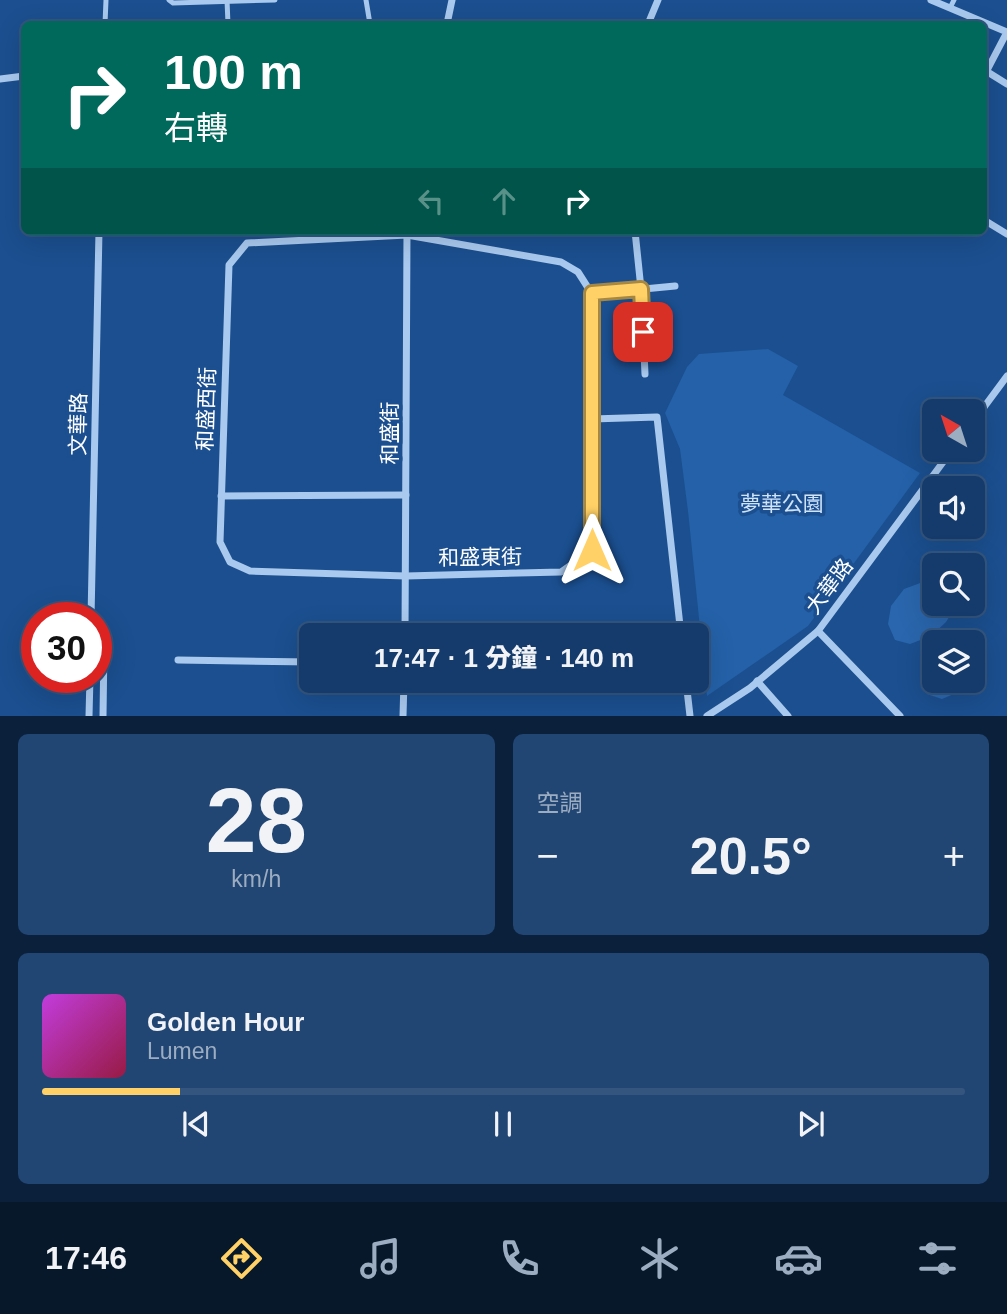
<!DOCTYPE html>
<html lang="zh-TW">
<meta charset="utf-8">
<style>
body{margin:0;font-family:Arial,"Noto Sans TC",sans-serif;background:#214673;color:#f1f3f6;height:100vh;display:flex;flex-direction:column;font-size:26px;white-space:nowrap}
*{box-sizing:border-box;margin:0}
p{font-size:23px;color:#9dadc1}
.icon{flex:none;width:38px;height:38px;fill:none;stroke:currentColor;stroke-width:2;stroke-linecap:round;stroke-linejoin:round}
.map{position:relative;height:716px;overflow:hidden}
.details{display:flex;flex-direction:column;gap:18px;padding:18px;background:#0b203b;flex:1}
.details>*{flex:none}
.banner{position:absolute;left:21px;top:21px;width:966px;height:214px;border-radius:10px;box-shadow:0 7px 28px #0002,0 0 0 2px #33557e;background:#00695c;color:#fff;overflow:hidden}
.needle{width:46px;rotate:321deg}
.fabs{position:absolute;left:922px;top:399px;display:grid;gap:14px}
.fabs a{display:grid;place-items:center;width:63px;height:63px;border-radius:10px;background:#143b6b;box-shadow:0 7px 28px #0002,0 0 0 2px #33557e;font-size:35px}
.speed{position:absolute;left:21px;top:602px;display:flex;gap:14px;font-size:35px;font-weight:700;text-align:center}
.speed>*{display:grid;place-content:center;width:91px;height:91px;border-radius:50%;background:#143b6b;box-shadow:0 7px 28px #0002,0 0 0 2px #33557e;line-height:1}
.speed .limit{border:10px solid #d22;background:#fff;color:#111}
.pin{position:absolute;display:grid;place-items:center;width:60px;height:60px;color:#fff;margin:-30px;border-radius:14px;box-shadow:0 4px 10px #0006}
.me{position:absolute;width:77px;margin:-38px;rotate:0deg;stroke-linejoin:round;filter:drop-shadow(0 0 5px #0008)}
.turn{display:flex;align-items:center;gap:24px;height:147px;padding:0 28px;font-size:32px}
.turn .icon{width:91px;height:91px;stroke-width:2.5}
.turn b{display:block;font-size:49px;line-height:60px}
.lanes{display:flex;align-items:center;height:66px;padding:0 28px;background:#0003;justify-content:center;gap:35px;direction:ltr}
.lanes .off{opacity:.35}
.big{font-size:52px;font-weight:800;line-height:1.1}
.details .widget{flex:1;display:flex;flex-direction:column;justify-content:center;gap:10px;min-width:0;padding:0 24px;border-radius:10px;background:#214673}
.details .dial{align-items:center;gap:0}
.dial b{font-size:91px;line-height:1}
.song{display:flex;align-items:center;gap:21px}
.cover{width:84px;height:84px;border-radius:10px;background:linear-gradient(135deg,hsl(290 70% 55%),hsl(340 70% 35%))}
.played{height:7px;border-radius:4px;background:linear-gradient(90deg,#ffd166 15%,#33557e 15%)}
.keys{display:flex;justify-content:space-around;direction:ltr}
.heat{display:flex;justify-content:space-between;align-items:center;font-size:38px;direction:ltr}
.details .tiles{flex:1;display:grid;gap:18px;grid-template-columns:1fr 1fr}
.widget:last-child{grid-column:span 2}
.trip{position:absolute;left:299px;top:623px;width:410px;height:70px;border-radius:10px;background:#143b6b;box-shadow:0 7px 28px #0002,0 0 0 2px #33557e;font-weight:800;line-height:70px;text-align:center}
.menu{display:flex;height:112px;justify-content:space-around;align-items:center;background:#08182b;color:#9dadc1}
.menu .icon{width:49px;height:49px}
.menu .on{color:#ffd166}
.menu b{font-size:32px;color:#f1f3f6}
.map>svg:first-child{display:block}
</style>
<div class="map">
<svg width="1007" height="716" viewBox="0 0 1007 716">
<rect width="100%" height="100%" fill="#1b4f8f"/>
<path fill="#2461a8" d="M768,349L798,366L783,395L920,473L808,626L707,696L688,511L680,449L665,413L687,367L699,354Z"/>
<g fill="#2a66ad">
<path d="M934,580V604H953L952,612L946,622L931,636L910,644L895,640L888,624L891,606L904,589L923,582Z"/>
<path d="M975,633L987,650L985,666L978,677L963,690L942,699L927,694L921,678L924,661L934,645V681H973V642H939L956,636Z"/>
</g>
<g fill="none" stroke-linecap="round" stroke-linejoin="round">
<g stroke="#a9c9ee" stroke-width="5">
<path d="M169,0L173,3L275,0"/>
<path d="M227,0L228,24"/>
<path d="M366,0L370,24"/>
<path d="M950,8L954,0"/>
<path d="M105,24L106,0"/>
</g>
<g stroke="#a9c9ee" stroke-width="7">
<path d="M931,0L1007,32L984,76"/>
<path d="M447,24L452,0"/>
<path d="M648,24L658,0"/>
<path d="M986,71L1007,84"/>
<path d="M0,79L24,76"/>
<path d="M984,220L1007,234"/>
<path d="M635,231L641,289L645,374"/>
<path d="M407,235L561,262L578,272L592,294V550L561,572L406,576L250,571L230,562L220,542L229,265L247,243Z"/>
<path d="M592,294L675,286"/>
<path d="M592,419L657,417L681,635"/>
<path d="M973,422L1007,376"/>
<path d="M221,496L406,495"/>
<path d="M91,618L99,231"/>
<path d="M818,631L900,716"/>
<path d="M405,635L407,232"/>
<path d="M178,660L312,662"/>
<path d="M686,681L690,716"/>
<path d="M757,681L788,716"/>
<path d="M89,716L90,677"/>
<path d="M103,716L104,645"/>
<path d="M403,716L404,681"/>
<path d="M707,716L750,688L818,631L952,450"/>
</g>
</g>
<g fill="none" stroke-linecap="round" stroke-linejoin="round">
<defs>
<path id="route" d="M592,550V293L641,289L643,332"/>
</defs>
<use href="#route" stroke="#a68842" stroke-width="18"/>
<use href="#route" stroke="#ffd166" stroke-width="12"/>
</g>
<g text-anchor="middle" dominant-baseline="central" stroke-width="7" stroke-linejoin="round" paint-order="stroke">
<g font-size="21" fill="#fff" stroke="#1b4f8f">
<text transform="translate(206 409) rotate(-88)">和盛西街</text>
<text transform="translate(78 424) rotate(-89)">文華路</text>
<text transform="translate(389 433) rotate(-90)">和盛街</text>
<text transform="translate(480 557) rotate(-1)">和盛東街</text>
<text transform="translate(829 586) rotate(-53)">大華路</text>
</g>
<g font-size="21" fill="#cfe3fa" stroke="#1b4f8f">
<text x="782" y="503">夢華公園</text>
</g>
</g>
</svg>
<div class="fabs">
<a><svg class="needle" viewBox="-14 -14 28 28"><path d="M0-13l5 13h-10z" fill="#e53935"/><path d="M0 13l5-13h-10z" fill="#9dadc1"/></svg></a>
<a><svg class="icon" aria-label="sound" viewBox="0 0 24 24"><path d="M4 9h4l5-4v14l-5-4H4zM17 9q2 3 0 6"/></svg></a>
<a><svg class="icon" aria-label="search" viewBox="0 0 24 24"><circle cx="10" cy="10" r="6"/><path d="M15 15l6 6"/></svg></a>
<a><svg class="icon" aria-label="layers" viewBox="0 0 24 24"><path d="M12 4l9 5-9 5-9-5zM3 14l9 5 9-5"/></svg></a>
</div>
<div class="speed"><div class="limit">30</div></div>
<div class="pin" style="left:643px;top:332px;background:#d93025"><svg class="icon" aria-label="arrive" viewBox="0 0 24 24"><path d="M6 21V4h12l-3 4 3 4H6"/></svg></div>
<svg class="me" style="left:592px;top:550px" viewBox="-20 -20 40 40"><path d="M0-17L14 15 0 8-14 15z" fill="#ffd166" stroke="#fff" stroke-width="4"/></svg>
<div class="trip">17:47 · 1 分鐘 · 140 m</div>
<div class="banner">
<div class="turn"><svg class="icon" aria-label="right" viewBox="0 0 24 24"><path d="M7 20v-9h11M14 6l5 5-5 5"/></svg><div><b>100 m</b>右轉</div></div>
<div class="lanes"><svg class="icon off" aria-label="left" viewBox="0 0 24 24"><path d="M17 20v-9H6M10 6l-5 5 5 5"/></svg><svg class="icon off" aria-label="ahead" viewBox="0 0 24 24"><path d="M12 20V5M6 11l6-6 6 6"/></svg><svg class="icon" aria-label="right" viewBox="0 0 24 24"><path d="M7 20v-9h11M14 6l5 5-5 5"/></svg></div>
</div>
</div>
<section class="details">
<div class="tiles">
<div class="widget dial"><b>28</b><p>km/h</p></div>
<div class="widget"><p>空調</p>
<div class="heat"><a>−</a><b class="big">20.5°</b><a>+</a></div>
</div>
<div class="widget">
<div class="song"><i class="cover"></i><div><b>Golden Hour</b><p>Lumen</p></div></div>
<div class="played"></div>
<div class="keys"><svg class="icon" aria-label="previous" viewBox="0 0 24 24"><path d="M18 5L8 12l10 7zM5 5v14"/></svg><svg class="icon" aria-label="pause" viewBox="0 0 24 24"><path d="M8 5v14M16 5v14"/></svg><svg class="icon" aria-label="next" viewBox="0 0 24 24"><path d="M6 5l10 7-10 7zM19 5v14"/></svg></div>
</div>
</div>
</section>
<nav class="menu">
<b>17:46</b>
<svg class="icon on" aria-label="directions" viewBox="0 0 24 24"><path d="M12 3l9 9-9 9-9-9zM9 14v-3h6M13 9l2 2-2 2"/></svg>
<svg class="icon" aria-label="music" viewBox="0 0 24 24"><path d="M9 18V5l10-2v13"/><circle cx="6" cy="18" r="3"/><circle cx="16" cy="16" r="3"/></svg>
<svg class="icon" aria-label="phone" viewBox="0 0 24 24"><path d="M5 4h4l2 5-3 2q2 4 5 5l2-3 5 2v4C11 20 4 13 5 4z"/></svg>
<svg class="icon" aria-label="climate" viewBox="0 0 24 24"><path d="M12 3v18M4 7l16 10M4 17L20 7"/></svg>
<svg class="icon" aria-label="car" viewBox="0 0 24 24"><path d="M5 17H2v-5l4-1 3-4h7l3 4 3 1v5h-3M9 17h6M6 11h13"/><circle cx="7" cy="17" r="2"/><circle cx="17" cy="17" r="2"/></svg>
<svg class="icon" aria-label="filters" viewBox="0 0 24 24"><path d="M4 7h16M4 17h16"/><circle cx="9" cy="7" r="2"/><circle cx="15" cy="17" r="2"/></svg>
</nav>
